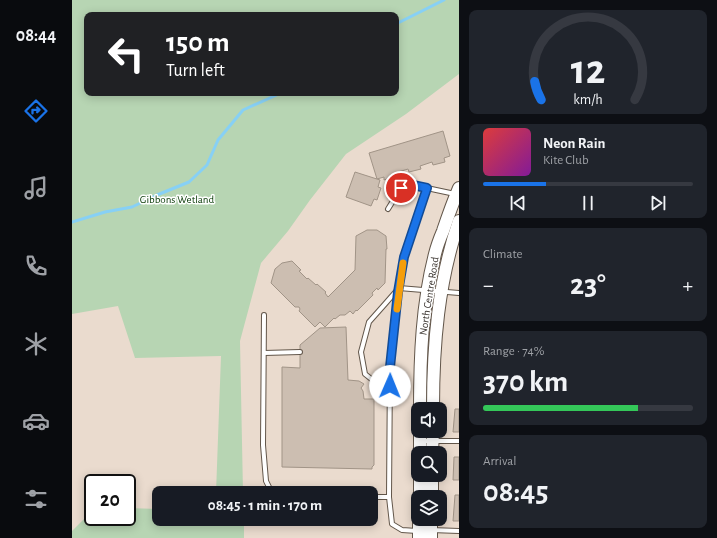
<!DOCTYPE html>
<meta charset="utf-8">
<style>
body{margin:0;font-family:"Alegreya Sans",sans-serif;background:#20242c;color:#f1f3f6;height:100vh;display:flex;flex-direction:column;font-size:15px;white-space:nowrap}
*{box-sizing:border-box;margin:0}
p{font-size:13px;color:#9ea1a6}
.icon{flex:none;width:22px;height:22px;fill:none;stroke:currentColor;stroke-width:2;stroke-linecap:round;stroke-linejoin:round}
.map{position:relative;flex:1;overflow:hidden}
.drawer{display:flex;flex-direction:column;gap:10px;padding:10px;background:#0d0f14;width:258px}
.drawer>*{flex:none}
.top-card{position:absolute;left:12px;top:12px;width:315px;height:84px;border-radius:8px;box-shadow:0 2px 10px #0003;background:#202124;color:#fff;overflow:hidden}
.tools{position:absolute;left:339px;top:402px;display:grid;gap:8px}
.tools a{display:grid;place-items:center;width:36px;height:36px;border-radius:8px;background:#171b24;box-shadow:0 2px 10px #0003;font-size:20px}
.speed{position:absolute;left:12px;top:474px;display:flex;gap:8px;font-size:20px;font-weight:700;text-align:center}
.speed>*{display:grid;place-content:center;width:52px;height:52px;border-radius:50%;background:#171b24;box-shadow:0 2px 10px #0003;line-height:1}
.speed .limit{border:2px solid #111;border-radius:6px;background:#fff;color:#111}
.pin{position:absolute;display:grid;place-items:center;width:34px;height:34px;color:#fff;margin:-17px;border:2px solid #fff;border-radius:50%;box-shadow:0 1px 4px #0007}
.me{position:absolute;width:44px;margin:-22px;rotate:1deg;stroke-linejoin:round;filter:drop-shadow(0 0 3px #0008)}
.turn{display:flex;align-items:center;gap:14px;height:84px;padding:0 16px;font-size:18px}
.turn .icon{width:52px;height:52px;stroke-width:2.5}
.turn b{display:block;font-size:28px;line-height:34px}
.big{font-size:30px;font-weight:700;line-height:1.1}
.drawer .tile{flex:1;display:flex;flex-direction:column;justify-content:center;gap:6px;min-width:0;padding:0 14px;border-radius:8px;background:#20242c}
.drawer .dial{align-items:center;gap:0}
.dial svg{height:104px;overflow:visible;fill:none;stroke:#363941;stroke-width:7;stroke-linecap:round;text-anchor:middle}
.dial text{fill:#f1f3f6;stroke:none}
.song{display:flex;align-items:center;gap:12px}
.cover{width:48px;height:48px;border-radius:6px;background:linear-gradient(135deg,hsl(0 70% 55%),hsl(290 70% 35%))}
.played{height:4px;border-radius:2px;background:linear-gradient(90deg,#1a73e8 30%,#363941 30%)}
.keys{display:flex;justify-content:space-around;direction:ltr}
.heat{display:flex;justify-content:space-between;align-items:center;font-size:22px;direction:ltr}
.charge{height:6px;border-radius:3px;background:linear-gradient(90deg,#34c759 74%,#363941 0)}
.trip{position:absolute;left:80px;top:486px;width:226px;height:40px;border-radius:8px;background:#171b24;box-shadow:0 2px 10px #0003;font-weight:700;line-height:40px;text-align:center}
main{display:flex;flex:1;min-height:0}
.tab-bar{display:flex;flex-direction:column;width:72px;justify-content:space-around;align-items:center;background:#090b0e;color:#9ea1a6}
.tab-bar .icon{width:28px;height:28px}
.tab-bar .current{color:#1a73e8}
.tab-bar b{font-size:18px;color:#f1f3f6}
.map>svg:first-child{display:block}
</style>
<main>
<nav class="tab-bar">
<b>08:44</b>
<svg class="icon current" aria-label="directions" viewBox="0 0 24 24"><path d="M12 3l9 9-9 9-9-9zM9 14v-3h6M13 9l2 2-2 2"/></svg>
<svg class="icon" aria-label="music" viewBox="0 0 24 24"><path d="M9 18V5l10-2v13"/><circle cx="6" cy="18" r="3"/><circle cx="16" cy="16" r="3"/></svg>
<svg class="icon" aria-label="phone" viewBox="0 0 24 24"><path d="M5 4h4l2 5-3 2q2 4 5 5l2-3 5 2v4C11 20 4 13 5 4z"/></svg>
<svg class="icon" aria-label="climate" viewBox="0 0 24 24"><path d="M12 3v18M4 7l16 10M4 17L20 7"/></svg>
<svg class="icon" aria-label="car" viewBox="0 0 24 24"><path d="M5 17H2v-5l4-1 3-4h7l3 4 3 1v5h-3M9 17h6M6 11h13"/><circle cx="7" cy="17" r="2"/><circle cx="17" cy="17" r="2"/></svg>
<svg class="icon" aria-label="filters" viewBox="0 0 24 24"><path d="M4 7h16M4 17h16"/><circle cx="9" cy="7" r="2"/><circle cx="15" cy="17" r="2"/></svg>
</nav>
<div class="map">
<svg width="387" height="538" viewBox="0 0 387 538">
<rect width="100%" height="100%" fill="#eadbce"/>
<g fill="#b7d5b3" fill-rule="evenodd">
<path d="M0,0H387V74L334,114L274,154L238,200L216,231L189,263L168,341L171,493H144L149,356L63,358L46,306L0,314ZM15,15H324V93H15Z"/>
<path d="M55,508L87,509V519H172V538H0V531L21,510V517H55Z"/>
</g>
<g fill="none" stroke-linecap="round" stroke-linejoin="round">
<g stroke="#87d0f5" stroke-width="3">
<path d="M324,24L372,0"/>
<path d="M0,222L33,212L60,207L85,195L117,182L135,165L146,140L171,110L209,93"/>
</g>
</g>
<g fill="#ccbeb1" stroke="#a19487">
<path d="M371,131L378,156L372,158L373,162L361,165L360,162L348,166L349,169L337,172L336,169L323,173L324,176L312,180V177L305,179L297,153Z"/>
<path d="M283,172L308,180L306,187L309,188L305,200L302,199L299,206L274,197Z"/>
<path d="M295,230H305L314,236L315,249H314L313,283L306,290L305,288L300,293L301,295L285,311L284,310L281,314L278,311L273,315H268L263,319L262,318L253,327L248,322L243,327L227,311L228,309L227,307H223L199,283L203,269L210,263L220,261L229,270L227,271L235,279L236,278L244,285L245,284L254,292L253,293L256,297L283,270L284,236Z"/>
<path d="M274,327L276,380L287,381L292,384L289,388L291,391L292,399H302V465L300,467V469L210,467V367L228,368V345L248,328Z"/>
<path d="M383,409H387V432H381Z"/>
<path d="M382,457H387V480H381Z"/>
<path d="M383,495H387V521H381Z"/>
</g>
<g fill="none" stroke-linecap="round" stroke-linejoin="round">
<defs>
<g id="lane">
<path d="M316,209L329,188L336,184L383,194"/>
<path d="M192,315L191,445L194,481L200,493H202"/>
<path d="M192,353L228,352"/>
<path d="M318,386L303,382L293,374L289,352L297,322L313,304L327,288L387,293"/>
<path d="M349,441H387"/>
<path d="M299,497H317"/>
<path d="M359,530L387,531"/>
<path d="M345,531L330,530L320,524L317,497L318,367L327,293L332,257L355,188"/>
</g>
<g id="secondary">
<path d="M348,409C348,357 350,304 363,254C365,246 368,238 371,231C376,216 381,202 387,188"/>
<path d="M361,409C361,345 366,282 387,221"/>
<path d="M348,453V431"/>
<path d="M360,453L361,431"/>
<path d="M348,497V475"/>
<path d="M360,497V475"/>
<path d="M347,538V519"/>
<path d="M359,538V519"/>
</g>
</defs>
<use href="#lane" stroke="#62564a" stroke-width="6"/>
<use href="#secondary" stroke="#62564a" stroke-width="14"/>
<use href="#lane" stroke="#fff" stroke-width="4"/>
<use href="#secondary" stroke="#fff" stroke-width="12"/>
</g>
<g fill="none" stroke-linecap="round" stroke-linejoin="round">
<defs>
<path id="route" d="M318,386V367L326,292L332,257L355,188L336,184L329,188"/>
</defs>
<use href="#route" stroke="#114b97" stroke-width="10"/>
<use href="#route" stroke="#1a73e8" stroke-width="7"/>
<path stroke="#f59e0b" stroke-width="7" d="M325,309L331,263"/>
</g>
<g text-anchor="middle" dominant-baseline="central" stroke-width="3" stroke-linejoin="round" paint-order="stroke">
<g font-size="11" fill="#033601" stroke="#fff">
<text x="105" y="199">Gibbons Wetland</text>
</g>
<g font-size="11" fill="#37312c" stroke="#fff">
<text transform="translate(357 296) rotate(-81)">North Centre Road</text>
</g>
</g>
</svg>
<div class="tools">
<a><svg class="icon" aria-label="sound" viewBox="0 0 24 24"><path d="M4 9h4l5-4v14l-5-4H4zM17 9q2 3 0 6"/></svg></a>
<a><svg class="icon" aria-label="search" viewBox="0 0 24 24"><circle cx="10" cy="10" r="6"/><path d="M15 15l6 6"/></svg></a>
<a><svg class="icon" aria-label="layers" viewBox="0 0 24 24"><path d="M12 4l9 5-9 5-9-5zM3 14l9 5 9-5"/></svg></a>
</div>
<div class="speed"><div class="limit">20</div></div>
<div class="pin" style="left:329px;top:188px;background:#d93025"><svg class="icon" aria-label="arrive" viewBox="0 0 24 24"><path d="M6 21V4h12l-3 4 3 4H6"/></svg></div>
<svg class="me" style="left:318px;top:386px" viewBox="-20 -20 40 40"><circle r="19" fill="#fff"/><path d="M0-13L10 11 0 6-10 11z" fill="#1a73e8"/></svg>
<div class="trip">08:45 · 1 min · 170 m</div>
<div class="top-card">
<div class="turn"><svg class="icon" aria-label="left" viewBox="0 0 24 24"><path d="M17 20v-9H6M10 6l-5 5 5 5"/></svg><div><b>150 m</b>Turn left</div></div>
</div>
</div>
<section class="drawer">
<div class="tile dial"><svg viewBox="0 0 100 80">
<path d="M14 69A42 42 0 1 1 86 69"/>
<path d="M14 69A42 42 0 0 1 9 55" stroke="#1a73e8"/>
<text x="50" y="56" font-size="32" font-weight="700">12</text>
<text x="50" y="72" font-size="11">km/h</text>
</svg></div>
<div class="tile">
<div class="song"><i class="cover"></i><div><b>Neon Rain</b><p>Kite Club</p></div></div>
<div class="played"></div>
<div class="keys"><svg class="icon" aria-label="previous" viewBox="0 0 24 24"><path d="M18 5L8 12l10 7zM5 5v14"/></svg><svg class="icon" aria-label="pause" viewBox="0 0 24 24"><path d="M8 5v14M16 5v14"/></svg><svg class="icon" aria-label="next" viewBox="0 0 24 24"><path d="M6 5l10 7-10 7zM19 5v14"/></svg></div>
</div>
<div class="tile"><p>Climate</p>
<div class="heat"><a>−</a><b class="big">23°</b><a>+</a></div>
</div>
<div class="tile"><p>Range · 74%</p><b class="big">370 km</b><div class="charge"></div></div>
<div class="tile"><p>Arrival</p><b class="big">08:45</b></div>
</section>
</main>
